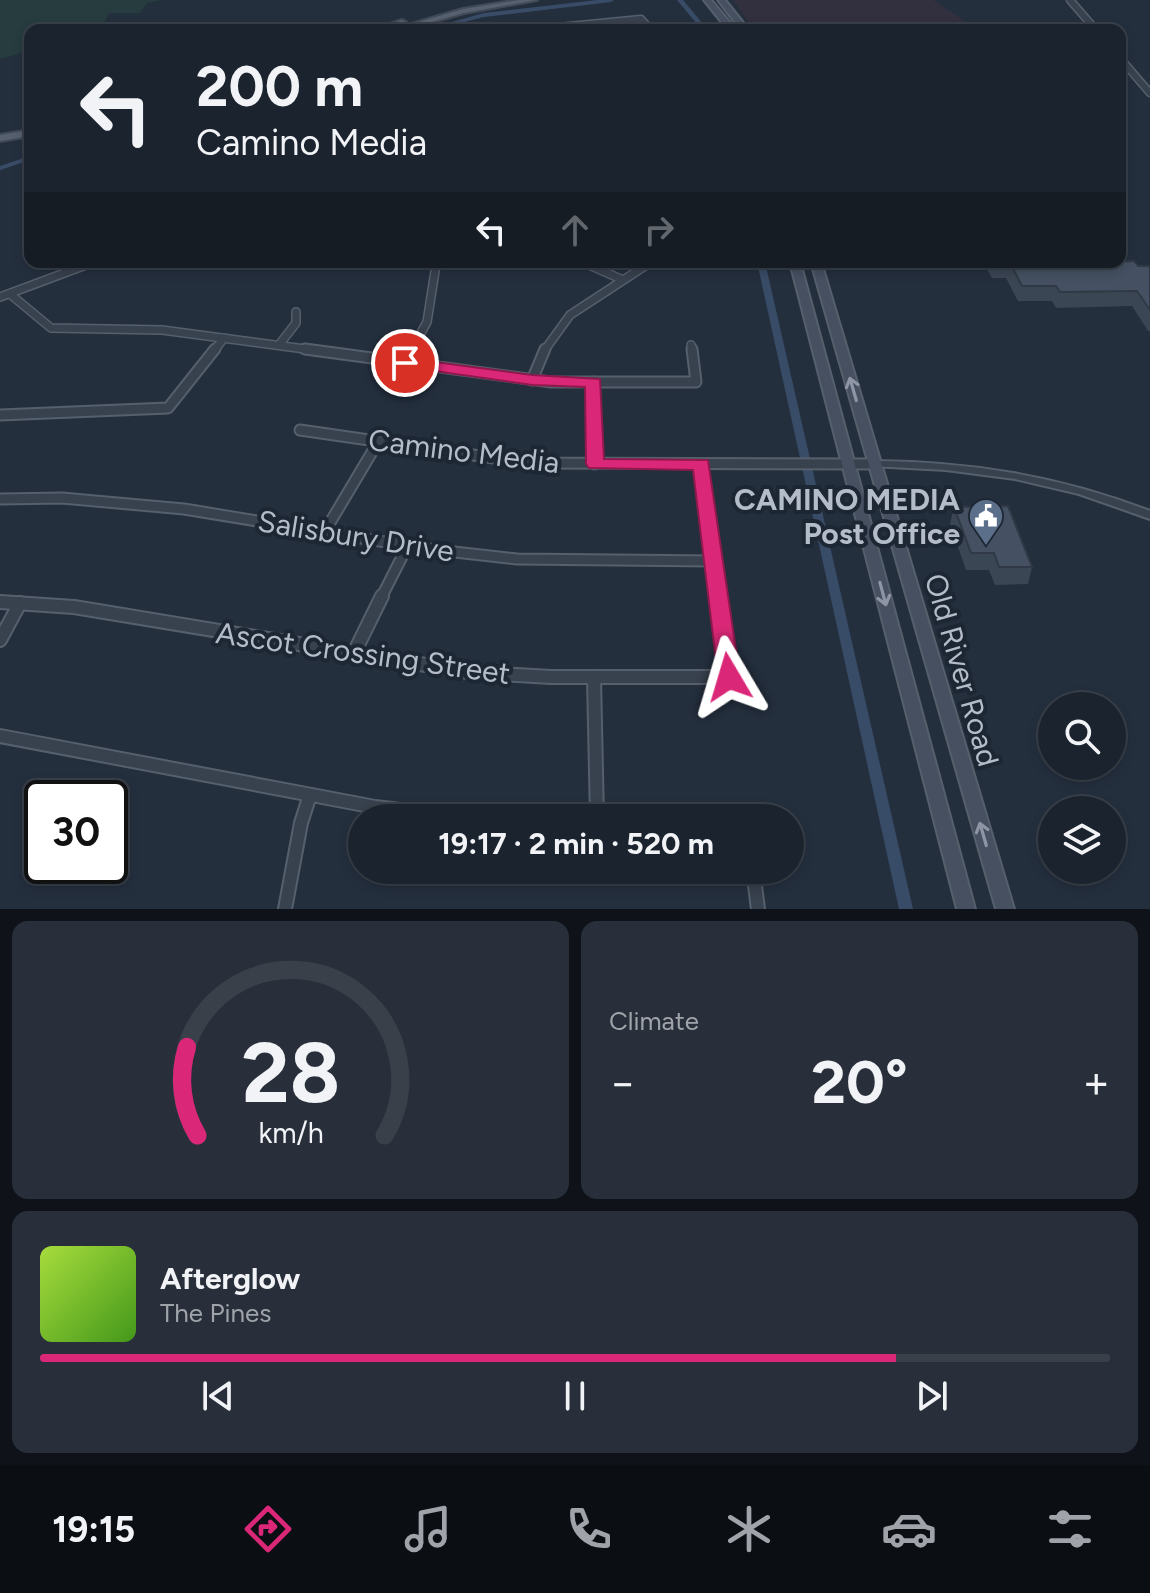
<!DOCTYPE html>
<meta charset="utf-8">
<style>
body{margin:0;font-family:Figtree,sans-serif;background:#282f3a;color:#f1f3f6;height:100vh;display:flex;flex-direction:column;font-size:30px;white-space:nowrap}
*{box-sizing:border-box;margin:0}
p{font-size:26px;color:#a0a4aa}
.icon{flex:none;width:44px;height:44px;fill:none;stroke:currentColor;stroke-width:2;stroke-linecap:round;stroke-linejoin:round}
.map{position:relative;height:909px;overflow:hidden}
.side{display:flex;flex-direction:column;gap:12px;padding:12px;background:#0f1319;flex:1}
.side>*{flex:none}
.guide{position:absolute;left:24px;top:24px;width:1102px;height:244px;border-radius:16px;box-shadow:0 4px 12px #0003,0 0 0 2px #39404a;background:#1b232e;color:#f1f3f6;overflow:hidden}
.buttons{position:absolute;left:1038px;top:692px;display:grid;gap:16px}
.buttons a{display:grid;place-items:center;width:88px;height:88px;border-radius:50%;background:#1b232e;box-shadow:0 4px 12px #0003,0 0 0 2px #39404a;font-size:40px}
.speed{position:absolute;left:24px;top:780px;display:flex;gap:16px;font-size:40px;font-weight:700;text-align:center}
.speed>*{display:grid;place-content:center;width:104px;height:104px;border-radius:50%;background:#1b232e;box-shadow:0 4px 12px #0003,0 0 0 2px #39404a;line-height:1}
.speed .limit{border:4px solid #111;border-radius:12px;background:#fff;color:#111}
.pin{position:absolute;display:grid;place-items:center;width:68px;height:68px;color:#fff;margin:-34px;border:4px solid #fff;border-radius:50%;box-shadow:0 2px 8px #0007}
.me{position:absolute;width:88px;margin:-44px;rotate:353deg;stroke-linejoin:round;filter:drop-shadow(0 0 6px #0008)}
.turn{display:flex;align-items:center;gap:28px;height:168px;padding:0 40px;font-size:36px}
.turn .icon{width:104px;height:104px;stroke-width:2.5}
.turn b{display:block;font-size:56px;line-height:68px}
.lanes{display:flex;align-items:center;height:76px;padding:0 40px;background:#0003;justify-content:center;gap:40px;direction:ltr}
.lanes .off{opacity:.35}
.big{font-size:60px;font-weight:700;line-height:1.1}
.side .widget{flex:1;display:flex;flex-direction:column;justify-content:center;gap:12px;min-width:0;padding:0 28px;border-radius:16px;background:#282f3a}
.side .dial{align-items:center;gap:0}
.dial svg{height:208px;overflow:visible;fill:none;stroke:#39404a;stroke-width:7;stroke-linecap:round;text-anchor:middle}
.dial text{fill:#f1f3f6;stroke:none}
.song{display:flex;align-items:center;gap:24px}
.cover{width:96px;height:96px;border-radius:12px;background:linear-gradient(135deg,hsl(80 70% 55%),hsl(100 70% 35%))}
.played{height:8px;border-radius:4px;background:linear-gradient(90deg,#db2777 80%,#39404a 80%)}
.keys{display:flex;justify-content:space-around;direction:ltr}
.heat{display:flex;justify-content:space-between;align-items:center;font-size:44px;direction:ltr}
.side .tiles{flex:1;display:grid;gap:12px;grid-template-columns:1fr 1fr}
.widget:last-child{grid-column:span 2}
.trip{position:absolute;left:348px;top:804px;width:456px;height:80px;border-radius:40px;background:#1b232e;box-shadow:0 4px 12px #0003,0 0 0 2px #39404a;font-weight:700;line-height:80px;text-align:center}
.tabs{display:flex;height:128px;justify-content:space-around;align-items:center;background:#0b0e12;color:#a0a4aa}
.tabs .icon{width:56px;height:56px}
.tabs .active{color:#db2777}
.tabs b{font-size:36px;color:#f1f3f6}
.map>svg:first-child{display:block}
</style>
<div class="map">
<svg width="1150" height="909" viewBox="0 0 1150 909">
<rect width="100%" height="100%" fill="#242f3e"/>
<path fill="#32303f" d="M733,0H933L969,24L990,30H754Z"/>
<path fill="#263c3f" d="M0,0H163L147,3L140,13H109L101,30H30V50L0,59Z"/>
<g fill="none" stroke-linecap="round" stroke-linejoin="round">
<g fill="#394c67" fill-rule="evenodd">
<path d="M597,0H614L611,2L484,17L433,30H423L484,13Z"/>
<path d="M677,0H683L708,30H702Z"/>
<path d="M30,156V160L0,170V166Z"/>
<path d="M757,262H765L913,909H899Z"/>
</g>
<defs>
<g id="minor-far3">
<path d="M1070,0L1096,30"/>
<path d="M528,30L641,19L651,30"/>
<path d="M1120,58L1150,93"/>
</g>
<g id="minor-far2">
<path d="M127,262L133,265L587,264L623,280"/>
<path d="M667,262L677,265"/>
<path d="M10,294L51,328L162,330L320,351"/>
<path d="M0,297L94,262"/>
<path d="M279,345L296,323V312"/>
<path d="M691,345L692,351"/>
<path d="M214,351L224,338"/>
<path d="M411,351L427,322L436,265"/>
<path d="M544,351L570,315L651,262"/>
</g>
<g id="minor-far1">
<path d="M305,349L551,382H696L692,349"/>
<path d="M405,363L412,349"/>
<path d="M532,380L545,349"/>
<path d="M594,382L595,464"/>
<path d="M0,415L168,408L215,349"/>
<path d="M300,430L528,463L875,464"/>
<path d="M701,464L719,598"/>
<path d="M0,499L62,498L184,509L428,549L517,559L714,561"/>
<path d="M325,531L378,442"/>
<path d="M381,598L408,545"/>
</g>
<g id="minor">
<path d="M0,602L74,607L468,672L551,677H729L718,596"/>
<path d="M0,640L20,603"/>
<path d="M353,655L382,596"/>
<path d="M594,678L597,818"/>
<path d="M0,736L375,807L467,818"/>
<path d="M753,870L758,909"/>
<path d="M285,909L301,823L310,795"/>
</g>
<path id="tertiary" d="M875,461C972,462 1059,476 1150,511V519L1079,494L1015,479L946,470L871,466L869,464L871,462Z"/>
<g id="secondary">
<path d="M704,0H711L736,30H728Z"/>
<path d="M718,0H725L749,30H741Z"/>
<path d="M790,262H800L975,909H957Z"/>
<path d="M811,262H821L1014,909H996Z"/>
</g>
<g id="primary">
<path d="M518,0H537L464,13L404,30H391L463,9Z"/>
<path d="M402,20L406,22L405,24L385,30H373Z"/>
<path d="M30,130V136L0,141V135Z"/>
</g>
</defs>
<use href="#minor-far3" stroke="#565f6c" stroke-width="9"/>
<use href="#minor-far2" stroke="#565f6c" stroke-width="10"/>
<use href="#minor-far1" stroke="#565f6c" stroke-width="13"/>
<use href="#minor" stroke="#565f6c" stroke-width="16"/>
<use href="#tertiary" stroke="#565f6c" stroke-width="4"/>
<use href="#secondary" stroke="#565f6c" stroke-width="4"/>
<use href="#primary" stroke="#414a57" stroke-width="4"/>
<use href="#minor-far3" stroke="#38414e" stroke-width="6"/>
<use href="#minor-far2" stroke="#38414e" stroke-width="7"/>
<use href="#minor-far1" stroke="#38414e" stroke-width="9"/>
<use href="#minor" stroke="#38414e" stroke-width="12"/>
<use href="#tertiary" fill="#38414e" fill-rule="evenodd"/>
<use href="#secondary" fill="#465061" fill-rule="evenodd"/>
<use href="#primary" fill="#56606e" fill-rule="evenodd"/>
</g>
<g fill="#3b4654">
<path d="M952,262H1120L1150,269V331H1148L1132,306L1056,308L1052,301H1018L1006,278H992L985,266H954Z"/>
<path d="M954,507L1032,567L1028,584L995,585L989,570H966L950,524Z"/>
</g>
<g fill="#455162" stroke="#303945" stroke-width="2">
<path d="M1134,261L1138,266H1149L1150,269V310L1137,291L1060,292L1056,286H1022L1010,263H995L994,262Z"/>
<path d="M1008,506L1032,567H999L994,553H971L954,507Z"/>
</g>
<defs><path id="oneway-shaft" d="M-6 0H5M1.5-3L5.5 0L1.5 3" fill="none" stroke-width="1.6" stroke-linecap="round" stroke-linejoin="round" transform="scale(2)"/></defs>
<g stroke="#8e96a5">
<use href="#oneway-shaft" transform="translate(853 389) rotate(-106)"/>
<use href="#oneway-shaft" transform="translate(883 594) rotate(75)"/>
<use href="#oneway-shaft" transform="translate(983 834) rotate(-106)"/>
</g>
<path fill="#db2777" stroke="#8e194d" stroke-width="2" d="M405,358L532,375L600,379L604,459L708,460L740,677L736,683L729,685L721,683L718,677L693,470L589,468L586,464L585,387L532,385L399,366L397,363Z"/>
<defs>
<symbol id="civic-pin" viewBox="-11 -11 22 30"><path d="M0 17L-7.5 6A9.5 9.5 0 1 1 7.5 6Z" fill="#5c6f8a" stroke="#1d2633"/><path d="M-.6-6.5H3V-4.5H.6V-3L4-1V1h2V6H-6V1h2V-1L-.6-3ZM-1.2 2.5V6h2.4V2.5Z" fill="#fff"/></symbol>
</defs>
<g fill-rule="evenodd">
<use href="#civic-pin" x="966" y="496" width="40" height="54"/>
</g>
<g text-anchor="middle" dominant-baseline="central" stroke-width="8" stroke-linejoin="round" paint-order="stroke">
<g font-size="30" fill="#b4bcc9" stroke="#1d2633">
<text transform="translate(464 451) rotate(7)">Camino Media</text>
<text transform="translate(356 536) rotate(9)">Salisbury Drive</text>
<text transform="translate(363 653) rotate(8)">Ascot Crossing Street</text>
<text transform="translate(962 670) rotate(74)">Old River Road</text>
</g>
<g font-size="30" font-weight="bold" fill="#b4bcc9" stroke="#1d2633" text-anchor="end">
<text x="960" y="499">CAMINO MEDIA<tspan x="960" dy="34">Post Office</tspan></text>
</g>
</g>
</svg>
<div class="buttons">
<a><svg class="icon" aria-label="search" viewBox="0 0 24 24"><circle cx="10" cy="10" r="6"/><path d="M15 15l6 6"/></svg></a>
<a><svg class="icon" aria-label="layers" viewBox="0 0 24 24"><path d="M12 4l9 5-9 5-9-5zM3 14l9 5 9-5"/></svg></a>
</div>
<div class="speed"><div class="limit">30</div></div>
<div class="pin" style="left:405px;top:363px;background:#d93025"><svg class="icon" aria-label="arrive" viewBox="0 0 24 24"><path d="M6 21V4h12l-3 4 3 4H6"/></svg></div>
<svg class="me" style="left:729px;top:677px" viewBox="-20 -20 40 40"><path d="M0-17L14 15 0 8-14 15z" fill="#db2777" stroke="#fff" stroke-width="4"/></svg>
<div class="trip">19:17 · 2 min · 520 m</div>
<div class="guide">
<div class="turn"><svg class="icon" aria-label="left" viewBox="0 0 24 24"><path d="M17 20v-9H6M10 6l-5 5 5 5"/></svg><div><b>200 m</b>Camino Media</div></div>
<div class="lanes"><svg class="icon" aria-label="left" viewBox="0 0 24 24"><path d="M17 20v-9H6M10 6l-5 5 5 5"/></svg><svg class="icon off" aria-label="ahead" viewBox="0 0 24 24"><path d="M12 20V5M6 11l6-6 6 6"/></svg><svg class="icon off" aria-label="right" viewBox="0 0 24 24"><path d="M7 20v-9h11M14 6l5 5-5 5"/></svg></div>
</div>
</div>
<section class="side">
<div class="tiles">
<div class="widget dial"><svg viewBox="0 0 100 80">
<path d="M14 69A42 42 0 1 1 86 69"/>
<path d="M14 69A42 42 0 0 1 10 35" stroke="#db2777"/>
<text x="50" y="56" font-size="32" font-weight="700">28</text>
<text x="50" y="72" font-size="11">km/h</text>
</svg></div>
<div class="widget"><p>Climate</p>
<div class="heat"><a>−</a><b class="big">20°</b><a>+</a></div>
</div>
<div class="widget">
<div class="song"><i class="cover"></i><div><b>Afterglow</b><p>The Pines</p></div></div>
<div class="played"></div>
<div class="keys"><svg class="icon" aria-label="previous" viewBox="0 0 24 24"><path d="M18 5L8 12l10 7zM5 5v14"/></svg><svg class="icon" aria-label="pause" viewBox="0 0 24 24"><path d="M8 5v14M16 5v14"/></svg><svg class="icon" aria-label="next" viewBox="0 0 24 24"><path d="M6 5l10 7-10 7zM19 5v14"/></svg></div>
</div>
</div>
</section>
<nav class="tabs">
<b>19:15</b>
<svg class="icon active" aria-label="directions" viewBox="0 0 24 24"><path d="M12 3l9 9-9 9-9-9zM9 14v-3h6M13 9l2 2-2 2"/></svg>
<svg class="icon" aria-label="music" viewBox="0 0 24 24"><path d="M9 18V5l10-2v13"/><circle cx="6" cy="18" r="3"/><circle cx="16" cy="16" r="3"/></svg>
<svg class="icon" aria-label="phone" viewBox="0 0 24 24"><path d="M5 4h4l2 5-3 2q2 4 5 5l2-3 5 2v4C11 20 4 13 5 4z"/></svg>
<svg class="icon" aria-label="climate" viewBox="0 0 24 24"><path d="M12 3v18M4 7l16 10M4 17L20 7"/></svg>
<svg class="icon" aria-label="car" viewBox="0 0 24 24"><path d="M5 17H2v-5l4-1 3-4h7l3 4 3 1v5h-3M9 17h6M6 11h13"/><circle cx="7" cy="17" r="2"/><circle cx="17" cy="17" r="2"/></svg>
<svg class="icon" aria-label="filters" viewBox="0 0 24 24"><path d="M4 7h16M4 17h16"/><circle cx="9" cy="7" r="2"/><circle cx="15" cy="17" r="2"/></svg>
</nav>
